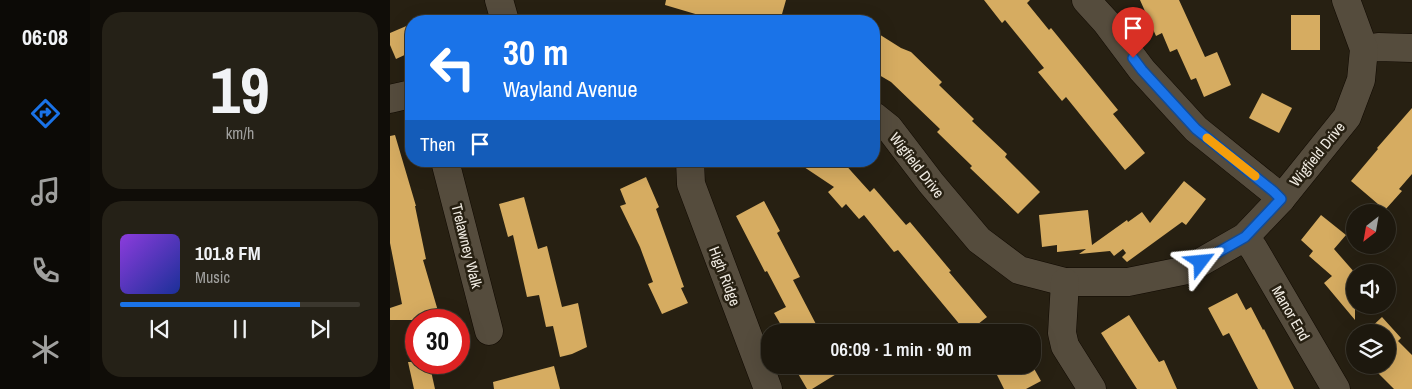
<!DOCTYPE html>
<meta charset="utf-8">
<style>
body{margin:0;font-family:"Archivo Narrow",sans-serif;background:#252117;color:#f1f3f6;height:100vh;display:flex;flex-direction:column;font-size:19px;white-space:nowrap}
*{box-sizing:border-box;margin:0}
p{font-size:16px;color:#a0a09e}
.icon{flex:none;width:28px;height:28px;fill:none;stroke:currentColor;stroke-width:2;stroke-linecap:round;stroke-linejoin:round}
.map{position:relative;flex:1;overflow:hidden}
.sheet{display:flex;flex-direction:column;gap:12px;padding:12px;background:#100d08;width:300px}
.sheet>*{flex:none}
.banner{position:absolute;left:15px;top:15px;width:475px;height:152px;border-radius:20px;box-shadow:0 5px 20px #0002,0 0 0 1px #3b372e;background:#1a73e8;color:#fff;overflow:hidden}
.needle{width:32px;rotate:211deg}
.controls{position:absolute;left:956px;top:204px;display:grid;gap:10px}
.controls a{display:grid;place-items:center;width:50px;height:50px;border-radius:50%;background:#1d180e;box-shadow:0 5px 20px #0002,0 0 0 1px #3b372e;font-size:25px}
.speed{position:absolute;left:15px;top:309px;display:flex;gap:10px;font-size:25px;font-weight:700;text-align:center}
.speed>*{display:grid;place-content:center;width:65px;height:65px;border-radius:50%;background:#1d180e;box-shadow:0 5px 20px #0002,0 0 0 1px #3b372e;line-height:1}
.speed .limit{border:8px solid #d22;background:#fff;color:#111}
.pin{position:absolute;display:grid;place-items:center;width:42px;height:42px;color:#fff;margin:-51px -21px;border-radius:50% 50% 50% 0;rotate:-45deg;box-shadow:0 0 5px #0007}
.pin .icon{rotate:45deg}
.me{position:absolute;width:55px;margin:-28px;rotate:61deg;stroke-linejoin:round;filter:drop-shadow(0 0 4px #0008)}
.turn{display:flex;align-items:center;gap:18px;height:105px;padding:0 15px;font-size:22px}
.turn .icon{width:65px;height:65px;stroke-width:2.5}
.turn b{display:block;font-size:35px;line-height:42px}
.then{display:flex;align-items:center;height:48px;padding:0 15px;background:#0003;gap:10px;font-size:19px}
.sheet .tile{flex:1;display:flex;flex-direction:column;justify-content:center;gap:8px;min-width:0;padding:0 18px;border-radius:20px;background:#252117}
.sheet .dial{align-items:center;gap:0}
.dial b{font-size:65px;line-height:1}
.song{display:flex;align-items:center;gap:15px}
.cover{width:60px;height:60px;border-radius:8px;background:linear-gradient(135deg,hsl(270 70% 55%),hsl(230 70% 35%))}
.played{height:5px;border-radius:2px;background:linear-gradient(90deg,#1a73e8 75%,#3b372e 75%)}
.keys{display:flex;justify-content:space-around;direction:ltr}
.trip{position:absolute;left:371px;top:324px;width:280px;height:50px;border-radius:20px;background:#1d180e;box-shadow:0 5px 20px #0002,0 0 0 1px #3b372e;font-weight:600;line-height:50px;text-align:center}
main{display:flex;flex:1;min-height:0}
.tab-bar{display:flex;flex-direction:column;width:90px;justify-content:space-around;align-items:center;background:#0c0a06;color:#a0a09e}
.tab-bar .icon{width:35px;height:35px}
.tab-bar .current{color:#1a73e8}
.tab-bar b{font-size:22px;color:#f1f3f6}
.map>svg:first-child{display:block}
</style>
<main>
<nav class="tab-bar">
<b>06:08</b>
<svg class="icon current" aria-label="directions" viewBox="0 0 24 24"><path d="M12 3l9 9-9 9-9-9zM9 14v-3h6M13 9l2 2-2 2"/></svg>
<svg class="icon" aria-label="music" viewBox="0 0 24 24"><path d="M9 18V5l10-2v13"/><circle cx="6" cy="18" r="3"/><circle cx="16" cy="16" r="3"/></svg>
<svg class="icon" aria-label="phone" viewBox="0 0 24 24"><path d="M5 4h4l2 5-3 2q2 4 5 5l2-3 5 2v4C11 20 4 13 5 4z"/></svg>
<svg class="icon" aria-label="climate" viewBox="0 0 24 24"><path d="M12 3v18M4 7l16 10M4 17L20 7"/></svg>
</nav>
<section class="sheet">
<div class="tile dial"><b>19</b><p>km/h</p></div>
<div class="tile">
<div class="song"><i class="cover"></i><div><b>101.8 FM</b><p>Music</p></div></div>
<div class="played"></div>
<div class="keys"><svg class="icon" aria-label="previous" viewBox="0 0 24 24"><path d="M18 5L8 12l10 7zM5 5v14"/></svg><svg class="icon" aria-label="pause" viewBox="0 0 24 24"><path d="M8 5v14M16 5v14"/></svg><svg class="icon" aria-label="next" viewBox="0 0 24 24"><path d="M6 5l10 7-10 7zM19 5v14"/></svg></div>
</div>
</section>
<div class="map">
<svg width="1022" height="389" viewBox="0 0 1022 389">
<rect width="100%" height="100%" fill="#272012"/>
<g fill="#d6ac61">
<path d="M276,0H396L390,21H329L275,5Z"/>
<path d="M594,0H640L637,3L659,30L661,28L728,110L723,114L755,153L735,170L676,97L672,101L648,72L654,68L615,20L612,23Z"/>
<path d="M750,0H789L815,57L827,52L841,85L814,97L806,78L801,80L787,49L780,52L772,33L766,36Z"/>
<rect x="901" y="15" width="29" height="35"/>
<path d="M21,24V52L6,59L0,45V33Z"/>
<path d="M484,31L511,48L521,52L552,82L549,85L584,119L582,121L617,154L615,157L650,192L628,214L580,168L582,166L547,132L550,129L501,82L484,72Z"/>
<path d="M872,93L902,108L889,133L859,118Z"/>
<path d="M1022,108V174L1009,189L1012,191L995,210L961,181L988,149L987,148Z"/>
<path d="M5,135L26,206H25L36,259L33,260L48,311L42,313L44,320H0V308L12,304L0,243V136Z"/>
<path d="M405,161H452L480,192L484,188L516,225L520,222L561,271L559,272L597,317L578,332H576L508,250L504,252L474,215L469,219L456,204L452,208L438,192L444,187Z"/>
<path d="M256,177L269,207L266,209L294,287L291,288L298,303L272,314L258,284L263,282L250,247L230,206L236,204L230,189Z"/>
<path d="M794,181L816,199L796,225L792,222L737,262L732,257L736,253L733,249L724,256L720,251L689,254L696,249L667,252V245L652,247L649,215L698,210L702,245L737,220L738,222L752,212L760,223Z"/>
<path d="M134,197L148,249L157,246L172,307L188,303L197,347L182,354L170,357L163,326L156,327L149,295L137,297L123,235L118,237L109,204Z"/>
<path d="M374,201L390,231L387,233L410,277L403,280L428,328L419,332H395L384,313L396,307L377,271L375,272L346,216Z"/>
<path d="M931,215L956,235L944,249L965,273V320L934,283L942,276L919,256L923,251L911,240Z"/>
<path d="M847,293L856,310L861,307L873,330L874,329L904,389H868L839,333L833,336L818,308Z"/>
<path d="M739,315L769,362L774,360L787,389H747L711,333Z"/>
<path d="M992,317L1011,338L1008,341L1022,355V389H1004L980,365H998V332H976Z"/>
<path d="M18,362H39L45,389H24Z"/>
<path d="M403,365H461L422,389H417Z"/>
<path d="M602,365H642L651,381L636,389H614Z"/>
<path d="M164,366L170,389H104L103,382Z"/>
</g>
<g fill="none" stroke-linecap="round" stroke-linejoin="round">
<defs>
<g id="minor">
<path d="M109,0L115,21"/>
<path d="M696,0L716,22L752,70L806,129L883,191L891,199"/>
<path d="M974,49L988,47L1022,48"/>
<path d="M0,99L21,94"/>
<path d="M484,116L499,128L541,183L589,240L629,270L675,282H738L797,270L855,237L891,199L957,117L971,80L974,49L956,0"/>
<path d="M55,161L99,331"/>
<path d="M300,161L301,184L378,389"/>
<path d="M855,237L864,249L946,389"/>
<path d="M675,282L672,333L675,346L702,389"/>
</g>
</defs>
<use href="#minor" stroke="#100901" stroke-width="29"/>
<use href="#minor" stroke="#554c3d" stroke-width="28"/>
</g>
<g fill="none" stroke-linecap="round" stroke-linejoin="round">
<defs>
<path id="route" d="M743,58L752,70L806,129L883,191L891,199L855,237L811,262"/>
</defs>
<use href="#route" stroke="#114b97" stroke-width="12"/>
<use href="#route" stroke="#1a73e8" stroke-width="9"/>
<path stroke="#f59e0b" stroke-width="9" d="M817,138L865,176"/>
</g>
<g text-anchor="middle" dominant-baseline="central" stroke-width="5" stroke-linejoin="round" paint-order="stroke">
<g font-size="15" fill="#f0ebe2" stroke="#272012">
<text transform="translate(927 154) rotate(-51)">Wigfield Drive</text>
<text transform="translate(527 165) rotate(52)">Wigfield Drive</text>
<text transform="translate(77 246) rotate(76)">Trelawney Walk</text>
<text transform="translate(335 276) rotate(69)">High Ridge</text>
<text transform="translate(901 313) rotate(60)">Manor End</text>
</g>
</g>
</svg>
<div class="controls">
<a><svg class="needle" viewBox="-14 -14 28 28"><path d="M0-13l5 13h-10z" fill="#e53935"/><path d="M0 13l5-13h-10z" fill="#a0a09e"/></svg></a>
<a><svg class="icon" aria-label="sound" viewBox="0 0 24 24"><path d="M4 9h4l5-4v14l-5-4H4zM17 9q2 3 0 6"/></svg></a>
<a><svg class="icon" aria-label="layers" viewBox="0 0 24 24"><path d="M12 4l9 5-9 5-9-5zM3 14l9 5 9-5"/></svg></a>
</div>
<div class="speed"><div class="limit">30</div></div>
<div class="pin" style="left:743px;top:58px;background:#d93025"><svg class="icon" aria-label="arrive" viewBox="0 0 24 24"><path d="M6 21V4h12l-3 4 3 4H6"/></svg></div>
<svg class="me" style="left:811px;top:262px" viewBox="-20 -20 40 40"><path d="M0-17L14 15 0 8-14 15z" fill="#1a73e8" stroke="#fff" stroke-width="4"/></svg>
<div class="trip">06:09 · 1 min · 90 m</div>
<div class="banner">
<div class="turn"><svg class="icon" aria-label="left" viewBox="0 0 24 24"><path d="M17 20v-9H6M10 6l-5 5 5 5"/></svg><div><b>30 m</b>Wayland Avenue</div></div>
<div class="then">Then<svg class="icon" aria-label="arrive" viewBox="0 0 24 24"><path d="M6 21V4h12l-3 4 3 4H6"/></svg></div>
</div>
</div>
</main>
